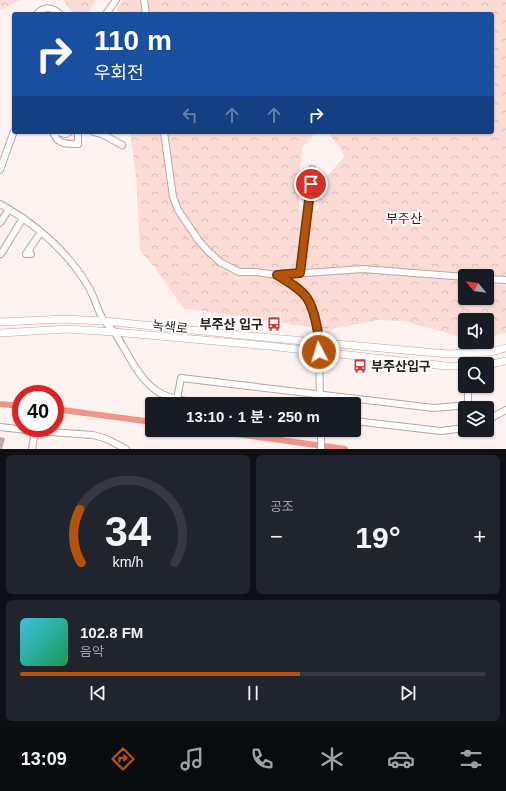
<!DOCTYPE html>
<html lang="ko">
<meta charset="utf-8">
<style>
body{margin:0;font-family:Helvetica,"Noto Sans KR",sans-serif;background:#20242c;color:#f1f3f6;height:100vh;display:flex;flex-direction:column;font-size:15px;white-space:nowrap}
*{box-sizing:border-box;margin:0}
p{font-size:13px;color:#9ea1a6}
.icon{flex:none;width:22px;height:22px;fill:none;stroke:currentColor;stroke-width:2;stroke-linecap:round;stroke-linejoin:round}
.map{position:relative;height:449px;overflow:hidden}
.sheet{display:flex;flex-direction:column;gap:6px;padding:6px;background:#0d0f14;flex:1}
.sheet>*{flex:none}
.banner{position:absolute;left:12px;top:12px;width:482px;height:122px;border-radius:4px;box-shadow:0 1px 3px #0004;background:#1a4fa0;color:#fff;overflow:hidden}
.needle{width:26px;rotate:298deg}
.fabs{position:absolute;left:458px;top:269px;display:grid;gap:8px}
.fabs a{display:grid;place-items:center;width:36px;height:36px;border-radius:4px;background:#171b24;box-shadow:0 1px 3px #0004;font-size:20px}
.speed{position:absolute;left:12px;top:385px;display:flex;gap:8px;font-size:20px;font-weight:700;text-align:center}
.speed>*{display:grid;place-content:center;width:52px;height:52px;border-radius:50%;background:#171b24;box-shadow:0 1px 3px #0004;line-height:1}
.speed .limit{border:6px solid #d22;background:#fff;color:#111}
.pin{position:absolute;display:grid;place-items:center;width:34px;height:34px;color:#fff;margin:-17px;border:2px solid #fff;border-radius:50%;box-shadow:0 1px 4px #0007}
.me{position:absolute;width:44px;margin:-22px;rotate:355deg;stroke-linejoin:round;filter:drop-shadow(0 0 3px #0008)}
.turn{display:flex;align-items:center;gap:14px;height:84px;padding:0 16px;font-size:18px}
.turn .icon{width:52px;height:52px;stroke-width:2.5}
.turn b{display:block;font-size:28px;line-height:34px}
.lanes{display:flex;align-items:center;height:38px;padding:0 16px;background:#0003;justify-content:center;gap:20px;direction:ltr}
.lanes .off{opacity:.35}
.big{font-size:30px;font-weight:600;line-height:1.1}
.sheet .card{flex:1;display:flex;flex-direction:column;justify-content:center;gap:6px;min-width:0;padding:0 14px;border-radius:6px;background:#20242c}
.sheet .dial{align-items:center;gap:0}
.dial svg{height:104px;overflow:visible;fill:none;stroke:#363941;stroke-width:7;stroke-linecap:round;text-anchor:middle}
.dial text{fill:#f1f3f6;stroke:none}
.song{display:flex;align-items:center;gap:12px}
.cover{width:48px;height:48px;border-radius:6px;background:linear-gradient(135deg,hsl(190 70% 55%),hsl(150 70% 35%))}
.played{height:4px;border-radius:2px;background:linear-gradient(90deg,#b45309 60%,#363941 60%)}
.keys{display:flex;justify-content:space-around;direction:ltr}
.heat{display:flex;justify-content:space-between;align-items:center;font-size:22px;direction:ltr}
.sheet .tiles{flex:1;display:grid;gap:6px;grid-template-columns:1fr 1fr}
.card:last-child{grid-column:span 2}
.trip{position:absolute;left:145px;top:397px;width:216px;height:40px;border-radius:4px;background:#171b24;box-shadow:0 1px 3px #0004;font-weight:600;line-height:40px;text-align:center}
.tab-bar{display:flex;height:64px;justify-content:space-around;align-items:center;background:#090b0e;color:#9ea1a6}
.tab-bar .icon{width:28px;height:28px}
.tab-bar .active{color:#b45309}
.tab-bar b{font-size:18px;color:#f1f3f6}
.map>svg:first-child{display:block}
</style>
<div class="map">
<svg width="506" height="449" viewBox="0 0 506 449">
<defs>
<pattern id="forest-crowns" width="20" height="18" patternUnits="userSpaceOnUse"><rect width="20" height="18" fill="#fcdbd7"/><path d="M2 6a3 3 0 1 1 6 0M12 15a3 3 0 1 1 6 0" fill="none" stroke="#d8bcb8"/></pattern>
<pattern id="building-back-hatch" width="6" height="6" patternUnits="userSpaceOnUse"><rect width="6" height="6" fill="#c9aeaa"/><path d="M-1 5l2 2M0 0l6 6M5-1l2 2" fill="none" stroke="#ad9592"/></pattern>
</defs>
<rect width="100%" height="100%" fill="#fef3f1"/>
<g fill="url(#forest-crowns)" fill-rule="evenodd">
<path d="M0,0H21L0,10Z"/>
<path d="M63,0H95L88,14H74Z"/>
<path d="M122,0H506V333L487,337V320H465V338L404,321L378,320L331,329L302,326L183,308L158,272L140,250L136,175L130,132H316L302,147L299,181V210L318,211L322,182L344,157L341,149L327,132H492V14H116ZM465,276H487V298H465Z"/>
</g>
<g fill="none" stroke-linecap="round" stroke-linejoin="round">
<g stroke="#ef958a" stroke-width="6">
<path d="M0,404L21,406"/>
<path d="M55,409L152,422"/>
<path d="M208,430L345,449"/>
</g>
</g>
<path fill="url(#building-back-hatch)" d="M0,437L5,438L2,449H0Z"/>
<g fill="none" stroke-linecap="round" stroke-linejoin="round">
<defs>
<g id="minor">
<path d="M144,0L146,14"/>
<path d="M37,14C44,6 53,7 60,14"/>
<path d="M106,14L116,0"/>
<path d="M53,132C58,145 66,144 78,144V132"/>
<path d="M58,132L66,134L69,132"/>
<path d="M94,132L102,134L122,145"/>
<path d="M164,132L173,197L178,210L199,241L208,251L220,262L239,272H256L277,275L363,269L465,277"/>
<path d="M0,170L14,131"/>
<path d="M0,204C36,224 67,251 88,286C94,296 97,309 103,319C106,324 111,328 115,333C127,352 140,382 160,393C176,401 193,402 210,404"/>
<path d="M0,223L9,209"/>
<path d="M1,254L23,218"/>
<path d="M31,254H26L41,232"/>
<path d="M300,273L312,169"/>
<path d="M277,275L295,287L307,298L315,319L319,342L320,404"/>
<path d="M487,279L506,280"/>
<path d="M468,386V408"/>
<path d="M177,399L181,378L434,408L468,405"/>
<path d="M487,420L506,410"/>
<path d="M354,421L441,431L465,428"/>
<path d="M0,427L35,431L93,435L107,439L126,449"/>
<path d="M321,430V449"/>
<path d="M32,449L35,431"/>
</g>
<g id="major">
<path d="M0,322L65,319L104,321L271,338L448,354L491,352L506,348"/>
<path d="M0,333L68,329L114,332L269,346L446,366H465"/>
<path d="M487,365L506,361"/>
</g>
</defs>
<use href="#minor" stroke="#bea4a0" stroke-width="8"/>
<use href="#major" stroke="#bea4a0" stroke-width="8"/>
<use href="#minor" stroke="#fff" stroke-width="6"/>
<use href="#major" stroke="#fff" stroke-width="7"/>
</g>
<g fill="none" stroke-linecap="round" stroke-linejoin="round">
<defs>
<path id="route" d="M311,184L300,273L277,275C287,281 300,288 307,298C315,310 320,338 319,352"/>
</defs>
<use href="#route" stroke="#753606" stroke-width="10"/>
<use href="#route" stroke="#b45309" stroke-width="7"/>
</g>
<defs>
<symbol id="bus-bare" viewBox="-9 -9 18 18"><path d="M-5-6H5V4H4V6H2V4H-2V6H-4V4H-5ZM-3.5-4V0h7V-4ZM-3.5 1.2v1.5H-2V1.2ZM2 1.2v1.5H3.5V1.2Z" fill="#cb3d36" stroke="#fff" stroke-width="2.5" paint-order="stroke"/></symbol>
</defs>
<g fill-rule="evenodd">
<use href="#bus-bare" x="264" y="314" width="20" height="20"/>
<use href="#bus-bare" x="350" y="356" width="20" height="20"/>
</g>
<g text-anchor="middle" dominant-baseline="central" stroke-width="4" stroke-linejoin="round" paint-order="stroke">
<g font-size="13" fill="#60100e" stroke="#fff">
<text x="404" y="218">부주산</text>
</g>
<g font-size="13" font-weight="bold" fill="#2c2220" stroke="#fff" text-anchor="end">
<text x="263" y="324">부주산 입구</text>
<text x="371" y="366" text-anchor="start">부주산입구</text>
</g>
<g font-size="13" fill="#2c2220" stroke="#fff">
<text transform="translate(170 327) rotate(6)">녹색로</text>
</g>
</g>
</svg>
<div class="fabs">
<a><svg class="needle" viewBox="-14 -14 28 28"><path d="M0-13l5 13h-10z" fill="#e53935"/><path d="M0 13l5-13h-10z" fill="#9ea1a6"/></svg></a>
<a><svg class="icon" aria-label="sound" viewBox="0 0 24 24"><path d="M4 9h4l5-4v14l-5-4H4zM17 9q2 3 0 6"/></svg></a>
<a><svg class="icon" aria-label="search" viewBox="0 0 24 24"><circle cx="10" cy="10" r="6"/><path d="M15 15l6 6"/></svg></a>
<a><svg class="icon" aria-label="layers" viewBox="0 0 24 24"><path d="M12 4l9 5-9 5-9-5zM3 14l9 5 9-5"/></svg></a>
</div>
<div class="speed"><div class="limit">40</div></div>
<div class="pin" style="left:311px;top:184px;background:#d93025"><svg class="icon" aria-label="arrive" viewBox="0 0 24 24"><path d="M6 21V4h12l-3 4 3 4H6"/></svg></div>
<svg class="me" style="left:319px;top:352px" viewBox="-20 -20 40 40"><circle r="17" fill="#b45309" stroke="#fff" stroke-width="3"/><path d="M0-11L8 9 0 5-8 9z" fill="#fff"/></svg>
<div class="trip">13:10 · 1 분 · 250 m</div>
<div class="banner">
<div class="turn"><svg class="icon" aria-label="right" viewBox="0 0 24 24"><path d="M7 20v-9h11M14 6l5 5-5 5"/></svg><div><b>110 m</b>우회전</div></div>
<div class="lanes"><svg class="icon off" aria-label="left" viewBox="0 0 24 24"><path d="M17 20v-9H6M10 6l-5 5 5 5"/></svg><svg class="icon off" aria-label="ahead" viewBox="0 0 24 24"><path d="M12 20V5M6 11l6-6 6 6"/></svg><svg class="icon off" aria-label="ahead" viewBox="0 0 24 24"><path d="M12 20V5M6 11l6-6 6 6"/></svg><svg class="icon" aria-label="right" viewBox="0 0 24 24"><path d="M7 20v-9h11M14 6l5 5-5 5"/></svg></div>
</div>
</div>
<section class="sheet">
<div class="tiles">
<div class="card dial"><svg viewBox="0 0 100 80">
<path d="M14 69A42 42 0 1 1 86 69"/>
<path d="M14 69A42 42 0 0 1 13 28" stroke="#b45309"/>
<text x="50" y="56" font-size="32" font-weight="700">34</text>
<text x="50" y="72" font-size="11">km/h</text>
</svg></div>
<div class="card"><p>공조</p>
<div class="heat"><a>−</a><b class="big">19°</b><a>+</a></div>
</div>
<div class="card">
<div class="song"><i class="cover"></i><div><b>102.8 FM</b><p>음악</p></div></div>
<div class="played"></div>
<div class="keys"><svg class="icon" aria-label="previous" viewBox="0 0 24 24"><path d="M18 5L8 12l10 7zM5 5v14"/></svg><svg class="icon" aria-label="pause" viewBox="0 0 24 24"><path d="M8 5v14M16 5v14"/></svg><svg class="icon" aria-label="next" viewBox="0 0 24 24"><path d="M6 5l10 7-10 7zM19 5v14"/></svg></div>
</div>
</div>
</section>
<nav class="tab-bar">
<b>13:09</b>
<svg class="icon active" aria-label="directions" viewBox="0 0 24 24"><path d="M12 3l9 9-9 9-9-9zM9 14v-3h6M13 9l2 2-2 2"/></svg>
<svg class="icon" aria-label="music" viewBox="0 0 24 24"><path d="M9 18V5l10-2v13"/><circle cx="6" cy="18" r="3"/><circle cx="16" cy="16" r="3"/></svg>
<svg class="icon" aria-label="phone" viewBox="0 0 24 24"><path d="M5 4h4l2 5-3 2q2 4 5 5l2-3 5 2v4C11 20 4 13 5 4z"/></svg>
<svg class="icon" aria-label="climate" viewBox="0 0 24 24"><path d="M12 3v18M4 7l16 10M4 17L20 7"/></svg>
<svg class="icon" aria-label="car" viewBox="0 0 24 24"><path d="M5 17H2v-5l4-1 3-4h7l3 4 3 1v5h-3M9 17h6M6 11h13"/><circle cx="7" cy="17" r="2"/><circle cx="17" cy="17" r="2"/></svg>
<svg class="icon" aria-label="filters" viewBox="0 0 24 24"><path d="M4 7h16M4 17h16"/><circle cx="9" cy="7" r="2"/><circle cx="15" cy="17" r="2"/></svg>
</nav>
